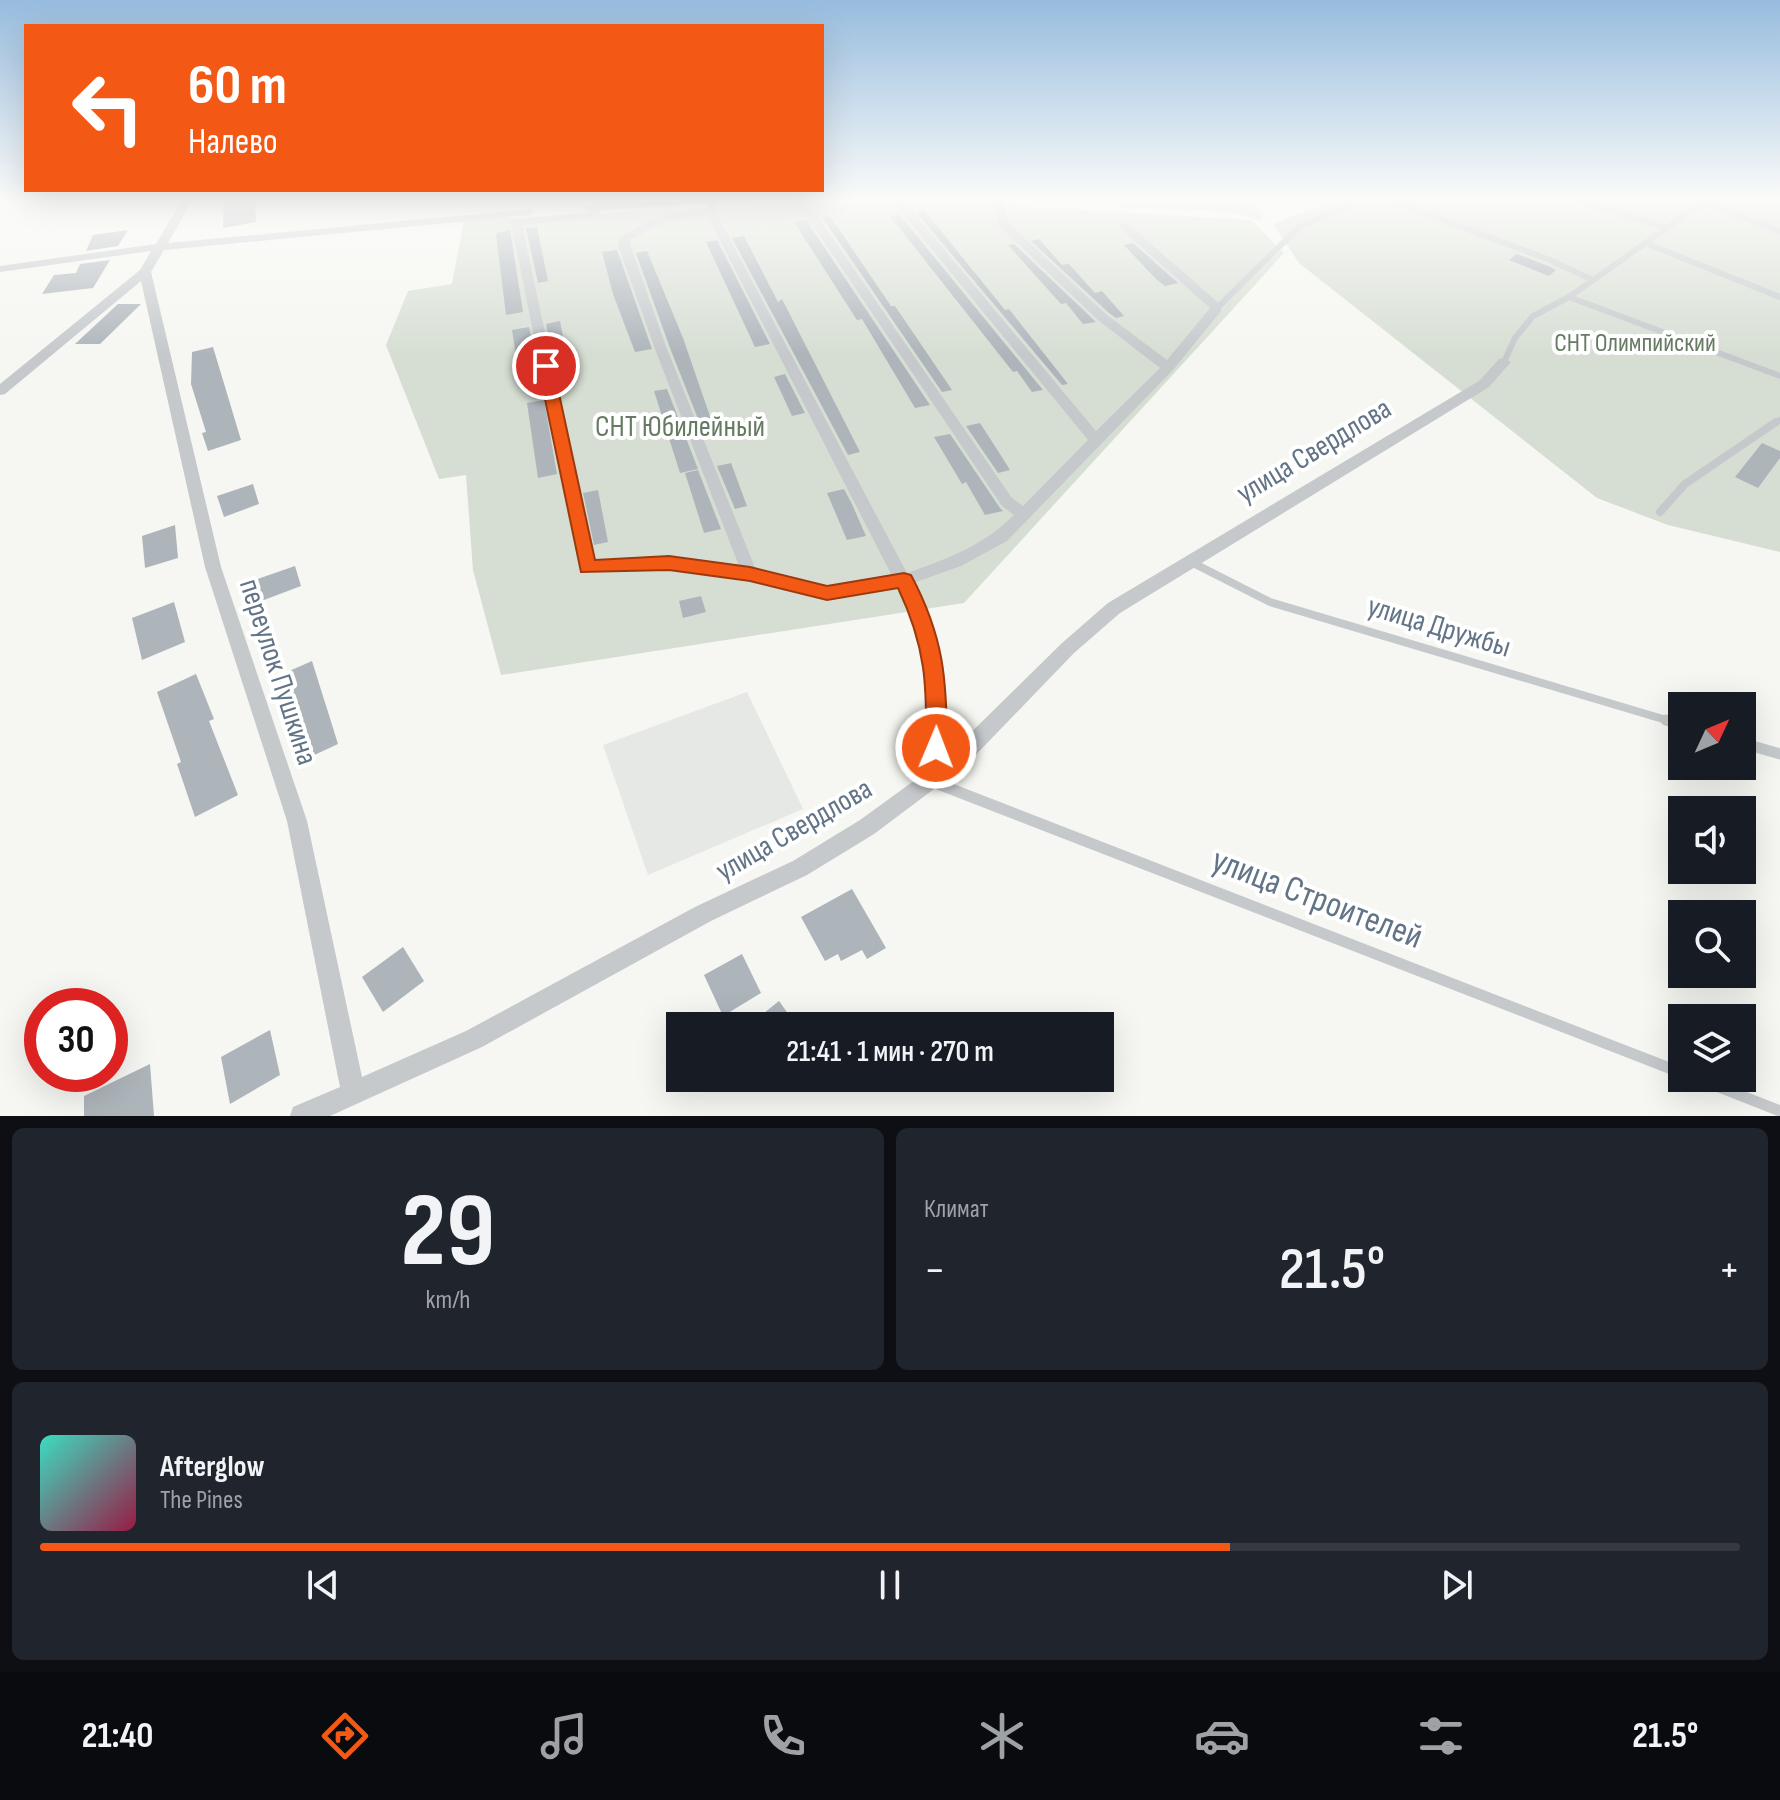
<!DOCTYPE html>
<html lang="ru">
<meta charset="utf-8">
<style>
body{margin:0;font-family:"Sofia Sans Condensed",sans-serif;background:#20242c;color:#f1f3f6;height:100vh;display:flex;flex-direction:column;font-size:30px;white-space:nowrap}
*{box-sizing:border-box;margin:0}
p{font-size:26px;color:#9ea1a6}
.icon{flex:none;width:44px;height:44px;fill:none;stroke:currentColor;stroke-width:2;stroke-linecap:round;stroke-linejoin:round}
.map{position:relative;height:1116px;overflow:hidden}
.drawer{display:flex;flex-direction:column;gap:12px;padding:12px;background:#0d0f14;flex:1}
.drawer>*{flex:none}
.hud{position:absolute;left:24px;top:24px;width:800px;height:168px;border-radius:0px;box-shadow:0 8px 32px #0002;background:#f35815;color:#fff;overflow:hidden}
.needle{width:52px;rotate:46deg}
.tools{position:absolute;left:1668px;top:692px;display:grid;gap:16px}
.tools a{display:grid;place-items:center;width:88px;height:88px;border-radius:0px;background:#171b24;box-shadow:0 8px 32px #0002;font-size:40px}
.speed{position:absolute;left:24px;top:988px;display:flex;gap:16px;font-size:40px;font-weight:700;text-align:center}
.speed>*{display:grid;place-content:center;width:104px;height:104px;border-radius:50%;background:#171b24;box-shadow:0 8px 32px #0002;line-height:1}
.speed .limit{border:12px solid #d22;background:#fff;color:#111}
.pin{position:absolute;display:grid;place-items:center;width:68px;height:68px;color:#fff;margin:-34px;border:4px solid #fff;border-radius:50%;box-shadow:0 2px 8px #0007}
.me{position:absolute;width:88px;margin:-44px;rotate:1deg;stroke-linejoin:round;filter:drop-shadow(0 0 6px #0008)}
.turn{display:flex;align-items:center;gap:28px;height:168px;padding:0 32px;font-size:36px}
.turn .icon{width:104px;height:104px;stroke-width:2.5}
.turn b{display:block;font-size:56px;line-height:68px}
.big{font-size:60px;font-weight:600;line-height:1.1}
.drawer .widget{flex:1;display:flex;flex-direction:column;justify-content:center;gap:12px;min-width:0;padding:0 28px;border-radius:12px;background:#20242c}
.drawer .dial{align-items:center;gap:0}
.dial b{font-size:104px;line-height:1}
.song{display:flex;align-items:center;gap:24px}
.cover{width:96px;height:96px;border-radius:12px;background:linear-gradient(135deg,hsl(170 70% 55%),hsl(340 70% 35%))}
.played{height:8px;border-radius:4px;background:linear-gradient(90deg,#f35815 70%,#363941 70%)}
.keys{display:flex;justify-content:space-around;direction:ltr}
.heat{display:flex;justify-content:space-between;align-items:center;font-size:44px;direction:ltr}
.drawer .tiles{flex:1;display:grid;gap:12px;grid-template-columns:1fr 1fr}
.widget:last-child{grid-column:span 2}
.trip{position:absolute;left:666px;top:1012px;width:448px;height:80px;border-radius:0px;background:#171b24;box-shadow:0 8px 32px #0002;font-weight:600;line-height:80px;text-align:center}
.tab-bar{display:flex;height:128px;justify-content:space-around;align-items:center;background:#090b0e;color:#9ea1a6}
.tab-bar .icon{width:56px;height:56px}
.tab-bar .current{color:#f35815}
.tab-bar b{font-size:36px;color:#f1f3f6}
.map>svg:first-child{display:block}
</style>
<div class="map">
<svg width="1780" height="1116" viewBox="0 0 1780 1116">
<rect width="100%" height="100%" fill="#f6f6f2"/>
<path fill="#e6e8e5" d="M747,692L803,809L648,875L603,745Z"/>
<g fill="#d6ded3">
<path d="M900,199L1251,220L1284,253L964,603L501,675L473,570L466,475L439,479L386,345L408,291L452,284L464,220Z"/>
<path d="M1136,199H1179L1182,206L1230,200L1257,206L1264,216L1259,221C1238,207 1143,209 1112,207L1132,204Z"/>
<path d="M1337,199H1780V552L1668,525L1597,498L1299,263L1273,224Z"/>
</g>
<g fill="#adb5bb">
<path d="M233,199L255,202L256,222L223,228L224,201Z"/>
<path d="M924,210L1005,310L1009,309L1068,384L1062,385L916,212Z"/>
<path d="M899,214L1043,390L1032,392L1017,371L1013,372L890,216Z"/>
<path d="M830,216L891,306H895L952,390L942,392L822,217Z"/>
<path d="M806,220L930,405L915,408L862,319L857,320L794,222Z"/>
<path d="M537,227L548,281L538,283L526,228Z"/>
<path d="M128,230L118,246L86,251L93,235Z"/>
<path d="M510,230L523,312L506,315L496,233Z"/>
<path d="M744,236L778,302L782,299L860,452L848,455L732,238Z"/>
<path d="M1039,239L1062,265L1069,264L1095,293L1102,291L1124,316L1116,318L1109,313L1031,241Z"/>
<path d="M717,240L770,344L755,347L706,242Z"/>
<path d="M1133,243L1178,283L1165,286L1156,279L1124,245Z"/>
<path d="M1014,244L1096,322L1083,324L1066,303L1061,304L1008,245Z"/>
<path d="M617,250L652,349L635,352L613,294L602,252Z"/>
<path d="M647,251L683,338L712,422L700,424L670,348L636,253Z"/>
<path d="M1517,254L1548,266L1556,270L1549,276L1509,260Z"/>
<path d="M110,260L93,288L42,294L54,275L76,273L80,264Z"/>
<path d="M118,304H141L100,344H75Z"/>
<path d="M560,321L568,364L555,366L546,324Z"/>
<path d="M529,327L537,365L518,368L512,330Z"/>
<path d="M213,347L241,440L208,451L202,433L206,432L191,384L192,352Z"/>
<path d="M785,374L805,413L792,416L774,377Z"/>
<path d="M667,389L698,469L680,473L654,391Z"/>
<path d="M544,400L557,474L538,478L527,403Z"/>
<path d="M980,423L1000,454L1010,470L998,473L966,426Z"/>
<path d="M950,434L1000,508L1003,511L985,515L966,482L962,484L934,437Z"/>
<path d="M1762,443L1780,451V458L1758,488L1735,477Z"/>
<path d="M731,463L747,506L735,509L717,466Z"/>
<path d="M698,470L721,529L704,533L685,473Z"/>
<path d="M253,484L259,504L224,517L217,496Z"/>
<path d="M844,489L851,502L866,536L847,540L827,493Z"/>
<path d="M598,490L608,542L594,545L583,493Z"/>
<path d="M175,525L178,558L145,568L142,536Z"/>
<path d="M295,566L301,586L248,606L243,584Z"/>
<path d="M701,596L706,612L683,618L679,601Z"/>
<path d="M174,602L185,642L142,660L132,618Z"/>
<path d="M312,661L338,744L295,764L271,679Z"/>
<path d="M196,674L214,719L209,721L238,795L195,817L177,764L181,762L157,692Z"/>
<path d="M852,889L886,948L867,959L862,950L841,961L838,954L825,961L801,917Z"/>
<path d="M403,947L424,981L383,1012L362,977Z"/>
<path d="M742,954L761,993L723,1016L704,975Z"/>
<path d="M779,1001L797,1026H773L764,1013Z"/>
<path d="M270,1030L280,1075L230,1104L221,1057Z"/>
<path d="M150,1064L154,1116H84V1096Z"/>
</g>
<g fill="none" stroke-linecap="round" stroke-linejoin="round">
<g stroke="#c5c9cc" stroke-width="6">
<path d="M1387,199L1550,260L1593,280"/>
<path d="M1574,199L1667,228"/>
<path d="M1704,202L1780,231"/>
<path d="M1645,243L1780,297"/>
<path d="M1569,297L1780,376"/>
<path d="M1217,308L1300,226L1363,199"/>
<path d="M1504,362L1515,338L1533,316L1569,297L1708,199"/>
<path d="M1773,424L1780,420"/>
</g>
<g stroke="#c5c9cc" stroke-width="8">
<path d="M1660,512L1685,484L1776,422"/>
<path d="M1189,561L1270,602L1673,722"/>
</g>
<g stroke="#c5c9cc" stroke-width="11">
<path d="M1666,720L1682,725"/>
<path d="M1742,743L1780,754"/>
<path d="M933,782L1682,1073"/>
<path d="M1696,1078L1780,1111"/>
</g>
<path fill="#c5c9cc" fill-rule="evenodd" d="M183,199H193L168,243L530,209L535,212L530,215L164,250L151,272L221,567L307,821L362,1077L466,1031L695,907L793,861L860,820L922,775C932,710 929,646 898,587L827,599L750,580L669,569L581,571L511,222L512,220L590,212L585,210V206L597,204L720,199L715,211L907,573C947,559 983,546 1014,515L1002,506L800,206L801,204H809L1012,498L1023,506L1088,440L894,203V199H902L1096,431L1160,368L1098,320L998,225L995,204L976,201L975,199H1005L1007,222L1107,315L1167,360L1210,308L1120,228V224H1128L1221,305V311L1173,370L1007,541L961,566L913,583C944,642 950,693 944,759L1062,643L1108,603L1479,381L1499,359L1504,358L1511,362L1489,387L1120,613L1074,653L966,765L874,834L807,875L711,921L482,1047L330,1116H290L293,1107L340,1087L287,821L205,567L141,281L5,394L0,395V384L140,270L151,251L0,272V266L156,244ZM710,203L706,208L657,217L621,236L618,245L655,349L739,566L669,557L594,561L522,225L594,218L598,217L601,210ZM707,215L892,576L827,587L756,570L667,349L630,245V240L664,222Z"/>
</g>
<linearGradient id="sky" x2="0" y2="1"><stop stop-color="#97bcde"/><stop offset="0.56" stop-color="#fbfbf9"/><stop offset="1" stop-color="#fbfbf9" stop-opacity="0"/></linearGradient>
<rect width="1780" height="355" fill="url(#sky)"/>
<path fill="#f35815" stroke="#9e390e" stroke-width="2" d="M546,362L553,366L595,560L669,556L750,567L827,586L904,573L911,575C944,637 947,680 947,748L944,755H929L926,748C927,685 926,647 898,588L827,600L750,581L669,570L581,572L538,366Z"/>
<g text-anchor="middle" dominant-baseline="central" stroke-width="8" stroke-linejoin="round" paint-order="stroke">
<g font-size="26" fill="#657c62" stroke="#fff">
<text x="1635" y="343">СНТ Олимпийский</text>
</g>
<g font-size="30" fill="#657c62" stroke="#fff">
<text x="680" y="427">СНТ Юбилейный</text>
</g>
<g font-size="30" fill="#627486" stroke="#fff">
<text transform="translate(1314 451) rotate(-31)">улица Свердлова</text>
<text transform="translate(1439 627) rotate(17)">улица Дружбы</text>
<text transform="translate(278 672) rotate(72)">переулок Пушкина</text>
<text transform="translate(794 830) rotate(-30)">улица Свердлова</text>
</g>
<g font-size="36" fill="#627486" stroke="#fff">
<text transform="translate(1317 899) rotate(21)">улица Строителей</text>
</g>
</g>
</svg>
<div class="tools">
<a><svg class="needle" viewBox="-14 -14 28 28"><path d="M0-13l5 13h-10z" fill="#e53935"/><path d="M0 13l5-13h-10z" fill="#9ea1a6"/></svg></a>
<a><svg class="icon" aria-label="sound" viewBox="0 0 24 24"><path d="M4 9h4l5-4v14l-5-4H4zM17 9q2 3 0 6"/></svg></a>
<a><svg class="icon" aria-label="search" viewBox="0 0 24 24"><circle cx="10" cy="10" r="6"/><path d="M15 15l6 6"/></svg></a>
<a><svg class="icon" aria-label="layers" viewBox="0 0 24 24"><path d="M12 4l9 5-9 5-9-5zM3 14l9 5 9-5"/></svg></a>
</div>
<div class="speed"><div class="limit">30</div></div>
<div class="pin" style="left:546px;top:366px;background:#d93025"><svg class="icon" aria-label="arrive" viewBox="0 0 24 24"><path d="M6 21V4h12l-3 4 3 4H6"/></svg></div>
<svg class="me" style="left:936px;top:748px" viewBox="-20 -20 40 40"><circle r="17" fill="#f35815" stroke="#fff" stroke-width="3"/><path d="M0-11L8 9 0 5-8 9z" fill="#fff"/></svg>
<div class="trip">21:41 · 1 мин · 270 m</div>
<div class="hud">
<div class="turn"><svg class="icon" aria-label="left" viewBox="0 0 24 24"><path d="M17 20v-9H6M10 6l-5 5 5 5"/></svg><div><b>60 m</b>Налево</div></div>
</div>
</div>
<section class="drawer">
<div class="tiles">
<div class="widget dial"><b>29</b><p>km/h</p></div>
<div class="widget"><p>Климат</p>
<div class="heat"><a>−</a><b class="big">21.5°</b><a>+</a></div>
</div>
<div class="widget">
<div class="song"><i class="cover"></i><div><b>Afterglow</b><p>The Pines</p></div></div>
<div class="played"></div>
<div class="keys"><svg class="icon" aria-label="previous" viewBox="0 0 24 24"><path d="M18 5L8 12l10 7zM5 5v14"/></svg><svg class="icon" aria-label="pause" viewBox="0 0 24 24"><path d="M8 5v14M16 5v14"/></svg><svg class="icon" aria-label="next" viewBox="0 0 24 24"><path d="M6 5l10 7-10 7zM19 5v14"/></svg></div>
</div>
</div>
</section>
<nav class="tab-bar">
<b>21:40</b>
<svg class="icon current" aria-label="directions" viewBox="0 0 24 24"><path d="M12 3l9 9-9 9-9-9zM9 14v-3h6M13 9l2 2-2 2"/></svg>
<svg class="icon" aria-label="music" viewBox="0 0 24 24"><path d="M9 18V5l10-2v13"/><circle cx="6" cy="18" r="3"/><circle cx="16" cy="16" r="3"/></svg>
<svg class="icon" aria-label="phone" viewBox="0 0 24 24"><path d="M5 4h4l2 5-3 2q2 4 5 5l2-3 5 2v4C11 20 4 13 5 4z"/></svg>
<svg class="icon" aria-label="climate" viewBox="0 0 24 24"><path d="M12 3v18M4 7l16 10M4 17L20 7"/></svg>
<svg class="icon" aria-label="car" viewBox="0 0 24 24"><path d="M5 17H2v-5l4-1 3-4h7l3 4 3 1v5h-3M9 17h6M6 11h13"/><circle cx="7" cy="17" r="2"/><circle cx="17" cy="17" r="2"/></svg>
<svg class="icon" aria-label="filters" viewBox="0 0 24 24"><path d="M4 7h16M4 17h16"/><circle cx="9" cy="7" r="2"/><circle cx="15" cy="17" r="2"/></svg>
<b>21.5°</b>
</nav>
